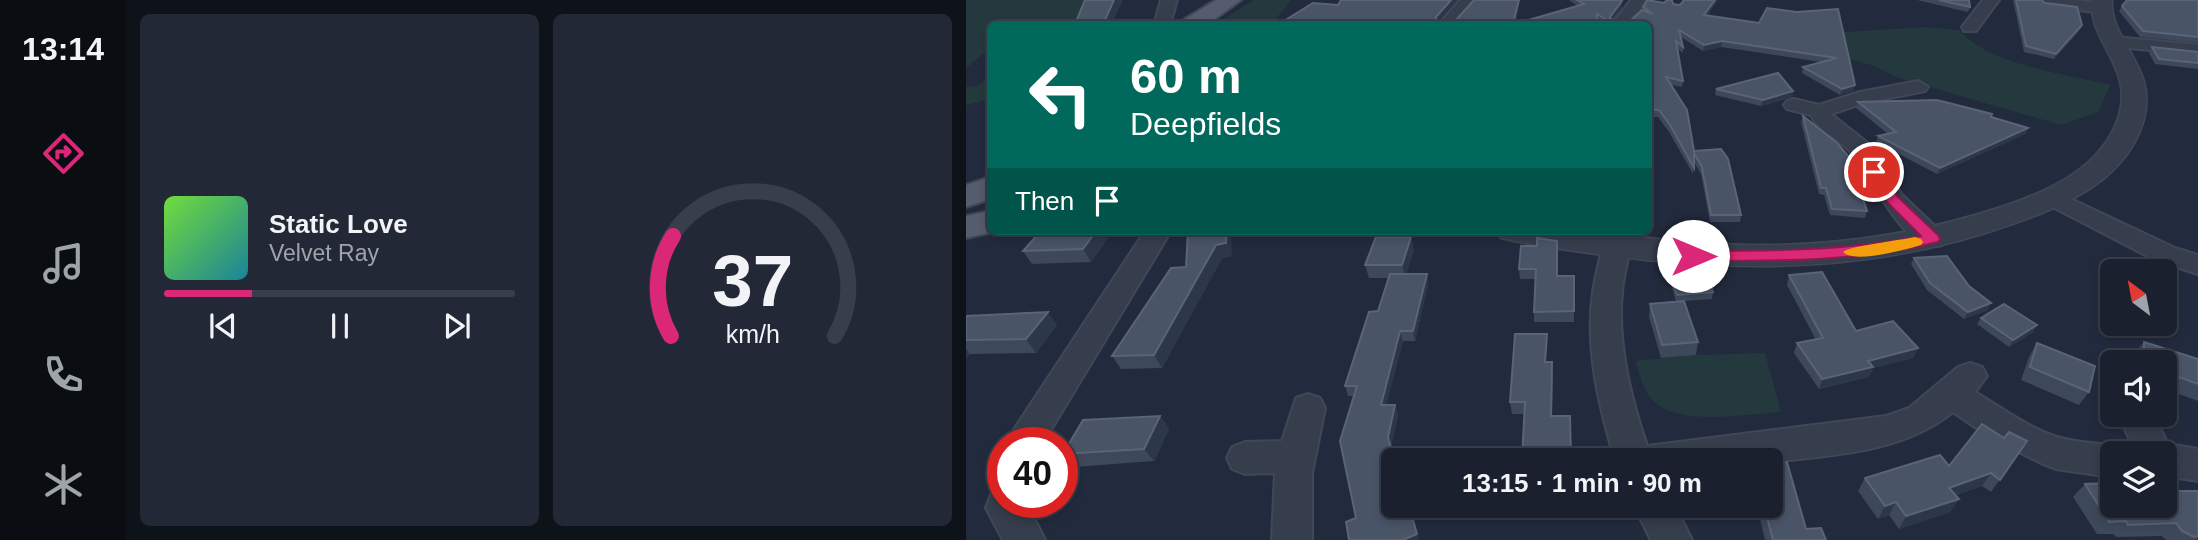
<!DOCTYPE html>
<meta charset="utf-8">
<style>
body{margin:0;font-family:Arial,sans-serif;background:#232836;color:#f1f3f6;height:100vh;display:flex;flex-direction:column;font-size:26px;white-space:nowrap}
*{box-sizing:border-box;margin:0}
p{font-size:23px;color:#9fa3aa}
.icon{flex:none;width:38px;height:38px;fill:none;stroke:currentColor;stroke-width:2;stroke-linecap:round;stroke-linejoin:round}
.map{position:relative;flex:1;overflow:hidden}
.drawer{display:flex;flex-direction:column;gap:14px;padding:14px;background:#0e1219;width:840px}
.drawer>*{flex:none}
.guide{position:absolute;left:21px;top:21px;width:665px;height:214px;border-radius:10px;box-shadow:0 4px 10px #0003,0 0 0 2px #383e4a;background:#00695c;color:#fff;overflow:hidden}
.needle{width:46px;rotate:328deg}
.fabs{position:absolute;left:1134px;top:259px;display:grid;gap:14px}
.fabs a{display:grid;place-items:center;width:77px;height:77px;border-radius:10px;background:#1a202e;box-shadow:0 4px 10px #0003,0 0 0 2px #383e4a;font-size:35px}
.speed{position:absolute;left:21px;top:427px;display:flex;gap:14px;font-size:35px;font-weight:700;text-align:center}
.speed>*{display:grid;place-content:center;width:91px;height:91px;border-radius:50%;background:#1a202e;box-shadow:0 4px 10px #0003,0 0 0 2px #383e4a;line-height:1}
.speed .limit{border:10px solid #d22;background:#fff;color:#111}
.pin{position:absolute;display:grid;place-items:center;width:60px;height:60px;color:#fff;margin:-30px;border:4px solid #fff;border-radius:50%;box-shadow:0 2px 7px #0007}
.me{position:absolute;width:77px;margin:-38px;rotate:90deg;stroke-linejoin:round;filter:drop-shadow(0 0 5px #0008)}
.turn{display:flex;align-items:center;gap:24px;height:147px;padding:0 28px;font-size:32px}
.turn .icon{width:91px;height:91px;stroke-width:2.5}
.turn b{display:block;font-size:49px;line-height:60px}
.then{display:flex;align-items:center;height:66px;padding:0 28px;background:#0003;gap:14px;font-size:26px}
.drawer .card{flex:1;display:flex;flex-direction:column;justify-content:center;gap:10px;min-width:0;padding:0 24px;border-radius:10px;background:#232836}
.drawer .dial{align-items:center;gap:0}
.dial svg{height:182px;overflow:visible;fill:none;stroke:#383e4a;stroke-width:7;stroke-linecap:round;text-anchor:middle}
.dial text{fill:#f1f3f6;stroke:none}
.song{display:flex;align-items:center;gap:21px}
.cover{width:84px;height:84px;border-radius:10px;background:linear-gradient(135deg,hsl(100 70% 55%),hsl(190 70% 35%))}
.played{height:7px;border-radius:4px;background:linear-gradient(90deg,#db2777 25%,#383e4a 25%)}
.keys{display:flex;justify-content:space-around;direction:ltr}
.drawer .tiles{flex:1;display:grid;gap:14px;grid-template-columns:repeat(2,1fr)}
.trip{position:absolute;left:415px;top:448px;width:402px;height:70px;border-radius:10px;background:#1a202e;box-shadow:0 4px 10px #0003,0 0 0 2px #383e4a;font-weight:700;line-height:70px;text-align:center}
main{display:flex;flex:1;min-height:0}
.tab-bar{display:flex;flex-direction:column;width:126px;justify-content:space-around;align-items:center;background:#0a0d12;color:#9fa3aa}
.tab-bar .icon{width:49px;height:49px}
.tab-bar .selected{color:#db2777}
.tab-bar b{font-size:32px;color:#f1f3f6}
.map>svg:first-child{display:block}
</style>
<main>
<nav class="tab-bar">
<b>13:14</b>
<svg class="icon selected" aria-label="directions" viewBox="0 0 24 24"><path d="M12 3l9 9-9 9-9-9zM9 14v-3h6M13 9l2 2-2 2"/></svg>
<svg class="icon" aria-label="music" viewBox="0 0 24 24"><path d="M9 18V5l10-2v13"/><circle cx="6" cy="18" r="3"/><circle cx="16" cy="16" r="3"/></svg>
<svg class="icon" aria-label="phone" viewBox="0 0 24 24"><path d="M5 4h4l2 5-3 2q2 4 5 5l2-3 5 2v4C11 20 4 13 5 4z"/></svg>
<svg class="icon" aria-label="climate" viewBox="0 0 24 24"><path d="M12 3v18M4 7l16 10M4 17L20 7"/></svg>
</nav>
<section class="drawer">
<div class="tiles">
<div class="card">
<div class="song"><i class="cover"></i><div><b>Static Love</b><p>Velvet Ray</p></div></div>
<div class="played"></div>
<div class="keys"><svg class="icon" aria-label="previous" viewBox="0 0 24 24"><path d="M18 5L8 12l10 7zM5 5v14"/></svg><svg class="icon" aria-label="pause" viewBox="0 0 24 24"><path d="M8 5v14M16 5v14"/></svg><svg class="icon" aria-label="next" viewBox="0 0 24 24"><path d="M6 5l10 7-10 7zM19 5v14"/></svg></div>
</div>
<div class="card dial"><svg viewBox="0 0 100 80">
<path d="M14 69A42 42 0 1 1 86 69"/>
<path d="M14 69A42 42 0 0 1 15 25" stroke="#db2777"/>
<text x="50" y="56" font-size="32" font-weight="700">37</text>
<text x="50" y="72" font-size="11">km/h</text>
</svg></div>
</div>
</section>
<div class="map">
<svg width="1232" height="540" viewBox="0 0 1232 540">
<rect width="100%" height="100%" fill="#222b3d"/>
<g fill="#24393e">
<path d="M0,0H147L121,24H24V48L0,68V48H4L0,47Z"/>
<path d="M288,0H325L306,24H250Z"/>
<path d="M959,27L993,30C1023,65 1100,74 1144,85L1132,112L1095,125L930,77L909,66L820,42L818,36Z"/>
<path d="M22,77H24V99L0,105V87L12,86Z"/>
<path d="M799,353L815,412C781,414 706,428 684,397C676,386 673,373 670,361L730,355Z"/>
</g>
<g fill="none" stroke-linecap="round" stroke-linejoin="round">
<defs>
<g id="minor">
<path d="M195,0H211L206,18L198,23L190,18Z"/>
<path d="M494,0H510L489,24H473Z"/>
<path d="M665,0H681L672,16L663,24H646Z"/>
<path d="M1017,0H1033L1010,31H998L996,27Z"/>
<path d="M1069,0H1111L1141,5L1143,8L1135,13L1077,5Z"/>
<path d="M1150,37L1232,45V55L1144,46L1141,42Z"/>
<path d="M952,81L962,87L959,91L898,103L865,114L903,144L936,195L976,233L980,239L976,245C937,255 906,174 885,152C873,139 852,131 845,115L821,109L818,105L821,101L828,99L853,105L894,92Z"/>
<path d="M1088,191L1209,248L1232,255V274L1189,260L1079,203L1076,198L1079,193Z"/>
<path d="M179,231H205L77,443H39Z"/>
<path d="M650,240L660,243L664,249C661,263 657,278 656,292C651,344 665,398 681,446L920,416L943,408L992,367L1004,363L1016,367L1021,376L1009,392C1036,408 1065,430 1095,438C1116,444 1138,442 1159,450L1161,453H1146V477L1090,469L1077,464L1025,438L987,412C936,453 867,455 805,462V460H649C633,406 619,349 627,292C629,278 633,263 636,249L640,243Z"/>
<path d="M342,394L354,398L359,408L346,473V540H306L309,473L279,474L266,469L261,458L266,447L279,442L316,441L330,398Z"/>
<path d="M1159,415H1187L1202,444L1232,449V481L1199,476V453H1170L1155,421Z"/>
<path d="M37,486V502H60L79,540H37L20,508L27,489Z"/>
<path d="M668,506H709L726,540H685Z"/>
</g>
<path id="tertiary" d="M1126,0H1146C1144,43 1192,66 1178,119C1162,177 1104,204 1052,222C918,271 786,274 645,256C609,251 571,247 535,238L531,231C559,231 588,229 616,231C679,237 742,246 806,245C888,244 964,231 1041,205C1085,190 1134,167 1151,121C1171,68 1122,44 1126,0Z"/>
<g id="primary">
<path d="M250,0H275L242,24H216L219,19Z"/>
<path d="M24,177V199L0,207V185Z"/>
<path d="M24,211V231H31L0,238V216Z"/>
</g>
</defs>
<use href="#minor" stroke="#404756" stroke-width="4"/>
<use href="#tertiary" stroke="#404756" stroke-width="3"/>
<use href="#primary" stroke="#404756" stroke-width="4"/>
<use href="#minor" fill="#363e4d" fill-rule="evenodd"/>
<use href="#tertiary" fill="#363e4d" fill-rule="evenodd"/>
<use href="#primary" fill="#545c6d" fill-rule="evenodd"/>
</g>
<g fill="#3d485b">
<path d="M603,0H653L656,7L646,21L665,20L677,10V7L707,4L741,16L793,23L831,12L872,9L889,85L887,91L874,95L836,73L837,67L855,62L755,47L737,51L715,37L717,47V53L711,48L717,81L716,87L705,85L728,151L775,215L774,222H744L735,174L728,162L727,174L703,132L692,117H688L682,56V24H638Z"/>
<path d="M951,0H1003L1004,7L1002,12Z"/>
<path d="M1047,0H1075L1116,25L1114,30L1088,59L1058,52Z"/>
<path d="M1232,0V43L1174,37L1153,11L1156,6Z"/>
<path d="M1186,47L1232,52V69L1189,64L1183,53Z"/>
<path d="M750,89L827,91L826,97L795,106L749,95Z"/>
<path d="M892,102L1025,117L1062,128L1059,134L971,174L910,142L912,136L922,134L890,108Z"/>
<path d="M837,116L901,211L899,218L864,215L858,195L853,194L835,122Z"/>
<path d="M222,231L266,256L256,258L196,368L155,369L146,356L220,267Z"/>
<path d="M142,238L125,262L66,264L57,251Z"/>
<path d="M555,246L592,276H608V322H568V312L569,279H554L553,269Z"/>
<path d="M448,250L440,274H461L462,284L449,341H437L420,405H429L432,415L425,447L428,460H427L390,518L388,396H382L379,386L412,311L423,278H403L399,265Z"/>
<path d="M948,258L1003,286L1022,310L998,319L961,290L945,264Z"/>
<path d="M703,271L747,292L746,299L718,301L732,342L730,355L695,358L683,317L684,304L710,301L703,278Z"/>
<path d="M823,275L890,331L952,348L947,358L907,368L903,377L853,389L828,353L831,343L850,340L821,285Z"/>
<path d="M0,316L91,325L70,353L4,354L0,358Z"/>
<path d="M1015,318L1071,325L1067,332L1043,347L1011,324Z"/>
<path d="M581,334L580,362L587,374L586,416L605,460L558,414H546L544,402Z"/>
<path d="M1178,342L1232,359V401L1199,389V362H1167V355Z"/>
<path d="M1071,343L1123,392L1113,405L1055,380L1063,357Z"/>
<path d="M194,416L203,429L188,461L108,467L97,454Z"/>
<path d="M1038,438L1061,441L1025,492L1016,486L990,495L993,499L984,512L933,529L923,515L912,519L892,491L899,478L983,466Z"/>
<path d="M1119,484L1210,491H1232V538L1230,540H1200L1196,536L1150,537L1147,534H1131L1107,497Z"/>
<path d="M775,506H805L840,529L860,540H799L794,519H778Z"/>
</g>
<g fill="#2d374a">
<path d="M148,0H157L146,24H135Z"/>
<path d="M485,0H491L471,22L470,17Z"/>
<path d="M553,0H554L549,24H547Z"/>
<path d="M749,0H752L738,21V15Z"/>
<path d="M656,1V7L644,22V17Z"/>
<path d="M1116,25L1114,30L1088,59L1090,54Z"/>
<path d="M756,41L755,47L737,51L738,45Z"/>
<path d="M889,85L887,91L874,95L876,89Z"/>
<path d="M827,91L826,97L795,106L797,100Z"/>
<path d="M1062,128L1059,134L971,174L974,168Z"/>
<path d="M130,231H137L142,238L125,262L117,249Z"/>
<path d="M260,231H265L266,256L256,258L196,368L188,355L250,245Z"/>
<path d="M445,237L448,250L439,278L436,265Z"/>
<path d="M461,274L462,284L449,341L447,331Z"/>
<path d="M1025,303L1022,310L998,319L1002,312Z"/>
<path d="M82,312L91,325L70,353L60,339Z"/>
<path d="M1071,325L1067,332L1043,347L1047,340Z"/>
<path d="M434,331L437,341L418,415L415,405Z"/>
<path d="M952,348L947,358L907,368L903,377L853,389L856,379L902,361Z"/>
<path d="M0,349L4,354L0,358Z"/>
<path d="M429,405L432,415L425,447L428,460L422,437Z"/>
<path d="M194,416L203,429L188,461L178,449Z"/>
<path d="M1025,473L1016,486L975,500L983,488Z"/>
<path d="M993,499L984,512L933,529L940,516Z"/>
<path d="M930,502L923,515L912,519L919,506Z"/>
<path d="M443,506L453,540H437Z"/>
</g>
<g fill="#495467" stroke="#5a6476" stroke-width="2">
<path d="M119,0H148L139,20L135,24H109Z"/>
<path d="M375,0H485L470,17V20H490L508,0H553L547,24H313L347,3L372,5Z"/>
<path d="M611,0H653L656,1L644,17L646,21L665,20L676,10L687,14L677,7L681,0L698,3L701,0H706L707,4L714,5L718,0H749L738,15L793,23L801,8L831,12L872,9L889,85L876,89L837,67L871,58L756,41L738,45L713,30L717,47L710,41L717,81L700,77L721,110L728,151L755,149L762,159L775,215H745L736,167L728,153V168L704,125L693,110H688L683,50L682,49V24H647L631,14V24H549L618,4Z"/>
<path d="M973,0H1003L1004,7Z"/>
<path d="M1050,0H1075L1079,3L1111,7L1116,25L1090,54L1060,46Z"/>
<path d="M1161,0H1232V37L1177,31L1156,6Z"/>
<path d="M1186,47L1232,52V63L1193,59Z"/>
<path d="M812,73L827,91L797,100L750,89Z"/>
<path d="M971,100L1026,114L1025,117L1062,128L974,168L912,136L930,132L892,102Z"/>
<path d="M837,116L870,142L884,158L901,211L866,209L860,188H855Z"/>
<path d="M75,231H130L117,249L57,251Z"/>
<path d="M222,231H260V243L250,245L188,355L146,356L205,268L220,267Z"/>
<path d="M410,237H445L436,265H399Z"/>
<path d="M571,238L591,241V276H608V311L568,312L570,269H553L555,246H571Z"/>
<path d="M981,256L1003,286L1025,303L1002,312L964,283L948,258Z"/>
<path d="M738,268L747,292L711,295L703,271Z"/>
<path d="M856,272L890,331L927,321L952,348L902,361L907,367L856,379L831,343L857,338L823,275Z"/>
<path d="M424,274H461L447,331H434L415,405H429L422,437L428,460L427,506H443L451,534L437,540H383L380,522L390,518L374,441L391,386H379L403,312L412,311Z"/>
<path d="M718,301L732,342L696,345L684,304Z"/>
<path d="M1038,304L1071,325L1047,340L1015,318Z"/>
<path d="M82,312L60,339L0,340V316Z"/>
<path d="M549,334H581L579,362H586L585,416H604L605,460H556L559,402H544Z"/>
<path d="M1178,342L1232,359V384L1199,372V362H1178Z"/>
<path d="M1071,343L1129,366L1123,392L1064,367Z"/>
<path d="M194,416L178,449L97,454L117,420Z"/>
<path d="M1016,424L1038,438L1043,432L1061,441L1034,480L1025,473L983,488L993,499L940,516L930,502L919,506L899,478L974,455L983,466Z"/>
<path d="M821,462L840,529L855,528L860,540H807L798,506H782H805V463Z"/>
<path d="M1202,481L1210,491H1232V536L1228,537L1216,531L1210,523L1162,525L1160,521L1143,522L1119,484L1146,483V506H1199V482Z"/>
</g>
<path fill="#db2777" stroke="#8e194d" stroke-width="2" d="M908,168L913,169L932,197L972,235L974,239L972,242C892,262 809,261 727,261L719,256L727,251C804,251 880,251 955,236L922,203L901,172Z"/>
<path fill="#f59e0b" d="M949,237L955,239L957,242L955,245C938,250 888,264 877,252C882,246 937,240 949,237Z"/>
</svg>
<div class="fabs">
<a><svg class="needle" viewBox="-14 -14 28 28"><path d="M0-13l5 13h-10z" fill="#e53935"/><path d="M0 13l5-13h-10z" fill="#9fa3aa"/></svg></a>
<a><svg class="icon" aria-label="sound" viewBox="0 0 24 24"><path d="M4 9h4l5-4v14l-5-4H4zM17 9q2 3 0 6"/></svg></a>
<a><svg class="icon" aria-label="layers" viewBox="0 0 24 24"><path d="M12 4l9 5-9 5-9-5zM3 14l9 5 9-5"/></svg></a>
</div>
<div class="speed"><div class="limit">40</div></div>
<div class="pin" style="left:908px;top:172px;background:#d93025"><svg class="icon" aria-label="arrive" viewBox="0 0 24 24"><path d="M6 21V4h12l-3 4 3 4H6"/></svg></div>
<svg class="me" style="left:727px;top:256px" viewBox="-20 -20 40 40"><circle r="19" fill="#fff"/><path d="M0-13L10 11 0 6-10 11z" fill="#db2777"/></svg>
<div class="trip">13:15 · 1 min · 90 m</div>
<div class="guide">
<div class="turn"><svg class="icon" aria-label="left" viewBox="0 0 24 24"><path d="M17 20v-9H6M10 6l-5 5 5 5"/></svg><div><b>60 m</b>Deepfields</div></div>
<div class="then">Then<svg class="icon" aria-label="arrive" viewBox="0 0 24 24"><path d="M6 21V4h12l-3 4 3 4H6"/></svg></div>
</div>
</div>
</main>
